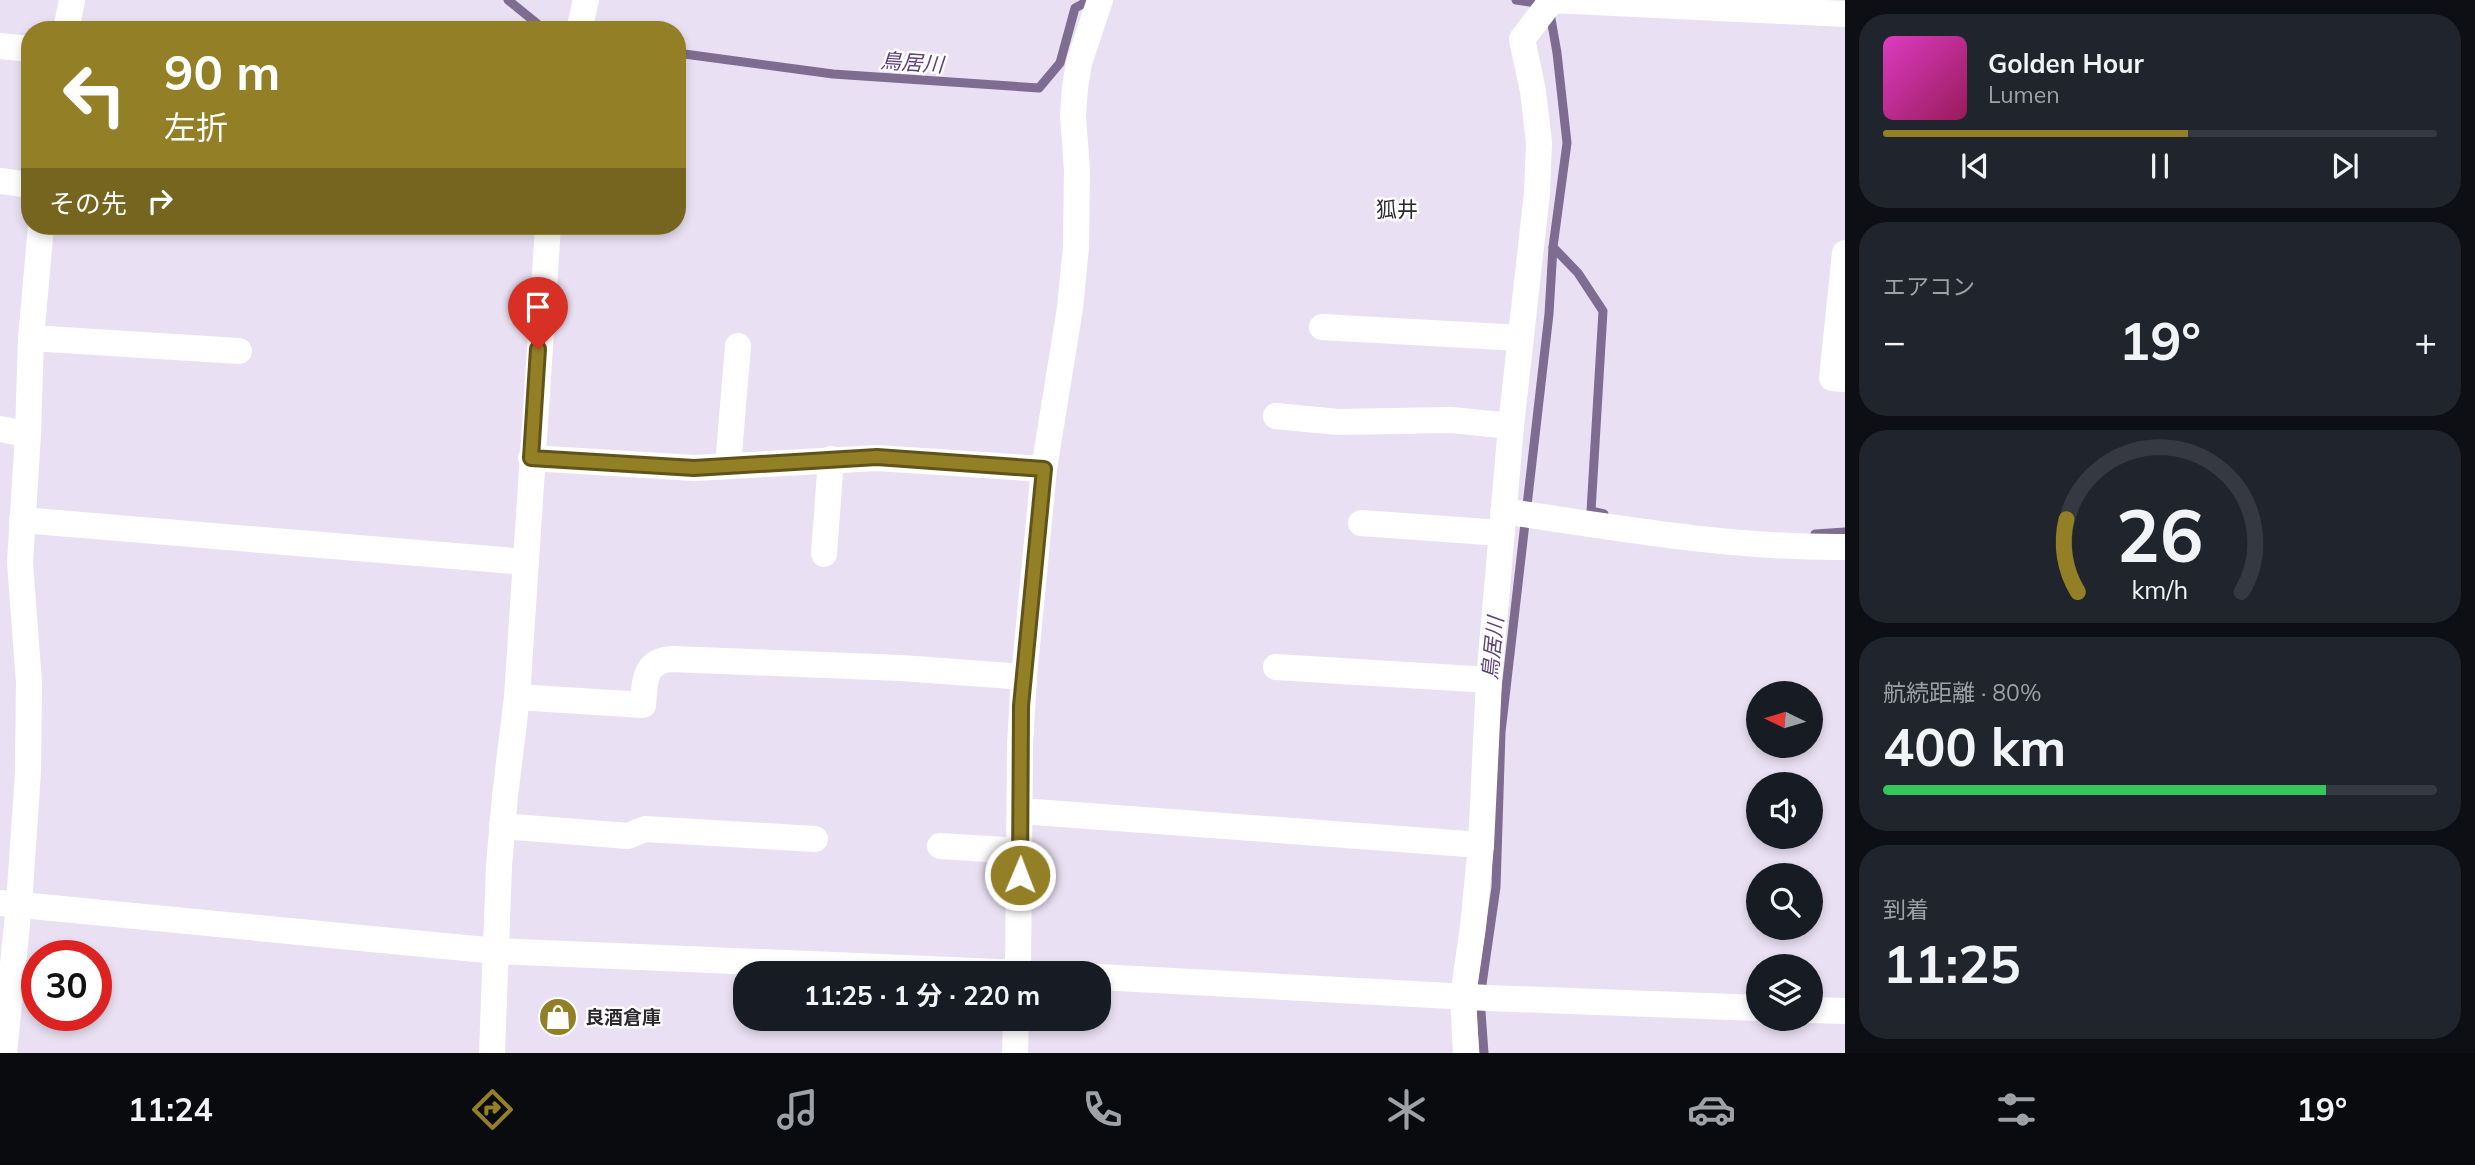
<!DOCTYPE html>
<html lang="ja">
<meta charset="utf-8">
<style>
body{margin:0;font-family:Mulish,"Noto Sans JP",sans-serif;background:#20242c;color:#f1f3f6;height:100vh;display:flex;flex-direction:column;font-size:26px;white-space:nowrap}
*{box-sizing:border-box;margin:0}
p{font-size:23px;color:#9ea1a6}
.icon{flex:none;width:38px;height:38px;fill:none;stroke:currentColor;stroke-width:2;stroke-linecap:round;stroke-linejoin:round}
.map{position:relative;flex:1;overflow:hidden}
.side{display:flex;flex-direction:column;gap:14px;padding:14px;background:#0d0f14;width:630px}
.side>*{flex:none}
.guide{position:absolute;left:21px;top:21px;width:665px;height:214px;border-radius:28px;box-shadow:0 4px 10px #0003;background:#937f26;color:#fff;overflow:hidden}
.needle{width:46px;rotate:275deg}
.tools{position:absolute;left:1746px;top:681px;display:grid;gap:14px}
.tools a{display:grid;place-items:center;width:77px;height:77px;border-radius:50%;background:#171b24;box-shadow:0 4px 10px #0003;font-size:35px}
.speed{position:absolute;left:21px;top:940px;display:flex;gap:14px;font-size:35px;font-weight:700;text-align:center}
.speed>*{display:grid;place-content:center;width:91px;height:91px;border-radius:50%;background:#171b24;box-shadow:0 4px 10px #0003;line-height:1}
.speed .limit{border:10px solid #d22;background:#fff;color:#111}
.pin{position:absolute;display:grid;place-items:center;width:60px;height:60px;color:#fff;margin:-72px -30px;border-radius:50% 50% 50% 0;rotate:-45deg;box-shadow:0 0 7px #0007}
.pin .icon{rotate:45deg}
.me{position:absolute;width:77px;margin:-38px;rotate:1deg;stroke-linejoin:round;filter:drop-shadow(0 0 5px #0008)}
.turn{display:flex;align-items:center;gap:24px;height:147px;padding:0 28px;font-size:32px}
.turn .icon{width:91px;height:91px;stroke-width:2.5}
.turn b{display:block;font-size:49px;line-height:60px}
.then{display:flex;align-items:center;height:66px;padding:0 28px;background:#0003;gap:14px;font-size:26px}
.big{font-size:52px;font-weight:700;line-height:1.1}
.side .card{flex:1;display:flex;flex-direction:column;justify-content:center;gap:10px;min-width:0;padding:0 24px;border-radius:28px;background:#20242c}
.side .dial{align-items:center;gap:0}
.dial svg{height:182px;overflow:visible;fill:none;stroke:#363941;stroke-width:7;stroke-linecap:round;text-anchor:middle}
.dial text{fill:#f1f3f6;stroke:none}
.song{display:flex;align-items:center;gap:21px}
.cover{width:84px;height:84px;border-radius:10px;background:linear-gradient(135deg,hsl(310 70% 55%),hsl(330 70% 35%))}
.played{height:7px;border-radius:4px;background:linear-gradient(90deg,#937f26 55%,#363941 55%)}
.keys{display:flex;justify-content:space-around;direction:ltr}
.heat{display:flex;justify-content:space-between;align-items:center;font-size:38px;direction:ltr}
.charge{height:10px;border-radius:5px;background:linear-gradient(90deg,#34c759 80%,#363941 0)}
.trip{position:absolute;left:733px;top:961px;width:378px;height:70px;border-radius:28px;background:#171b24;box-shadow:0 4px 10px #0003;font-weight:700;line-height:70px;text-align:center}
.tabs{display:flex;height:112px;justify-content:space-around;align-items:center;background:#090b0e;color:#9ea1a6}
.tabs .icon{width:49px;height:49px}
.tabs .current{color:#937f26}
.tabs b{font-size:32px;color:#f1f3f6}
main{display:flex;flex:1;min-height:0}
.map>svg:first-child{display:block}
</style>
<main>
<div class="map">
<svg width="1845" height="1053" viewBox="0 0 1845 1053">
<rect width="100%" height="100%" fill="#e9e1f3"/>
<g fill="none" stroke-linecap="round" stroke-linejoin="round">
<g stroke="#7e6d90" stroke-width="9">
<path d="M508,0L545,30"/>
<path d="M1516,0L1543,4"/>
<path d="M1550,13L1557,53L1567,143L1553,247L1578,273L1603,311L1591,511L1604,514"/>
<path d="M677,53L833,74L1039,88L1060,63L1075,8L1090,0"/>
<path d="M1815,534L1845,532"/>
<path d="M1484,1053L1480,998L1496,887L1501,732L1549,314L1553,247"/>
</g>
<g stroke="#fff" stroke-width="26">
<path d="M66,30L72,0"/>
<path d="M579,30L586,0"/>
<path d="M0,46L30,49"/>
<path d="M0,181L30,185"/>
<path d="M1845,253L1832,378L1845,379"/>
<path d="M1322,327L1521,338"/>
<path d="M31,338L239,351"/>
<path d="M1276,416L1338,422L1451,420L1511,426"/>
<path d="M0,429L28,434"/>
<path d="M531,458L694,468L877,458L1044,469"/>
<path d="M728,465L738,346"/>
<path d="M1503,511C1617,528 1730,548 1845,547"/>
<path d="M22,520L526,562"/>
<path d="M1361,523L1501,533"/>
<path d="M824,554L831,459"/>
<path d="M1276,667L1489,680"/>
<path d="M517,697L643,705C645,682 643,661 672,659L901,668L1024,677"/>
<path d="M1021,811L1481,845"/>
<path d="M502,826L628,836L645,829L815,839"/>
<path d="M940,846L1020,851"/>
<path d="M0,903L496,951L1023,973"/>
<path d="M1018,973L1020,745L1024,677L1044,469L1070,308L1076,247L1077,170L1073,116L1075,87L1079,63L1100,0"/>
<path d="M1099,977L1488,998L1759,1008"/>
<path d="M1811,1010L1845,1011"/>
<path d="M4,1053L19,905L28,771L29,682L20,563L28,434L31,338L41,226"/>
<path d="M492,1053L499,866L505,796L517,697L548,226"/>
<path d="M1015,1053L1016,1018"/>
<path d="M1466,1053L1463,996L1473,927L1481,845L1489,680L1511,426L1537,193L1539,143L1533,91L1522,39L1552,0L1845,14"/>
</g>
</g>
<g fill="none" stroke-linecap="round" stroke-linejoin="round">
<defs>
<path id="route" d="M538,349L531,458L694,468L877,457L1044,469L1021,706L1020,875"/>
</defs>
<use href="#route" stroke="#605319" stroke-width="18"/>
<use href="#route" stroke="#937f26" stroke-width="12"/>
</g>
<defs>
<symbol id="shop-disc" viewBox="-11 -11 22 22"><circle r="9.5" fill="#937f26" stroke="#fff"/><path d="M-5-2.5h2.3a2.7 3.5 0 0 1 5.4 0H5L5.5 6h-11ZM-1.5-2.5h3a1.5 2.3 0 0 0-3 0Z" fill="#fff"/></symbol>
</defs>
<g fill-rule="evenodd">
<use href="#shop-disc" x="536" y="995" width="44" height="44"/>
</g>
<g text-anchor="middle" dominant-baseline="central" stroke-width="5" stroke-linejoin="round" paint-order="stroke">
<g font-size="19" font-weight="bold" fill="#2a272d" stroke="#fff" text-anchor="start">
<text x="585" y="1017">良酒倉庫</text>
</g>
<g font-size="21" font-style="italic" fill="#5f407d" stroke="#fff">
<text transform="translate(912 62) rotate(4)">鳥居川</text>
<text transform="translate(1492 648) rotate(-84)">鳥居川</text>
</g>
<g font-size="21" fill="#2a272d" stroke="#fff">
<text x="1397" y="209">狐井</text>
</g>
</g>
</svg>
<div class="tools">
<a><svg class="needle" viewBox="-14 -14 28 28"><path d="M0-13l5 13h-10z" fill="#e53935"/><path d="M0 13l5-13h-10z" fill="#9ea1a6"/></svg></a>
<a><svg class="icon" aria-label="sound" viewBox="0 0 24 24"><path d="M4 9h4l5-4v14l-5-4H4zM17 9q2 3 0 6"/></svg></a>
<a><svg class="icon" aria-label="search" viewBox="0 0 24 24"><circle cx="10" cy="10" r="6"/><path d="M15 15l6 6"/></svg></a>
<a><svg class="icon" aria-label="layers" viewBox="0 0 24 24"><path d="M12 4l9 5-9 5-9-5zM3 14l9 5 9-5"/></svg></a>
</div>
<div class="speed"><div class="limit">30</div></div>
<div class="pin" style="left:538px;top:349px;background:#d93025"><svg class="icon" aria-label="arrive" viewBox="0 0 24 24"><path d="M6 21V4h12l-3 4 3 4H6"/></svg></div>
<svg class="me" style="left:1020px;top:875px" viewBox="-20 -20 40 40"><circle r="17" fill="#937f26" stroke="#fff" stroke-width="3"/><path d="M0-11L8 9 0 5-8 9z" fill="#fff"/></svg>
<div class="trip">11:25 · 1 分 · 220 m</div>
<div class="guide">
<div class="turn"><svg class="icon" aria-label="left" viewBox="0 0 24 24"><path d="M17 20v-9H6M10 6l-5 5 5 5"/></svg><div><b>90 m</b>左折</div></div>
<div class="then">その先<svg class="icon" aria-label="right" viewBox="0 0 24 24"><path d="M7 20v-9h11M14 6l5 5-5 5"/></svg></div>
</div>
</div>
<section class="side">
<div class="card">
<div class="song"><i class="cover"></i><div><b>Golden Hour</b><p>Lumen</p></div></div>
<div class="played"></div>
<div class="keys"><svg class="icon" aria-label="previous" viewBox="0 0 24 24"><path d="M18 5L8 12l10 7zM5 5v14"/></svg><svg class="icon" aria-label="pause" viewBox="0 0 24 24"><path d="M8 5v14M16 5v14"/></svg><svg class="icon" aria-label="next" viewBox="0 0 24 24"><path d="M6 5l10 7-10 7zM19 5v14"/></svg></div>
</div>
<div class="card"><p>エアコン</p>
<div class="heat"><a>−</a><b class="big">19°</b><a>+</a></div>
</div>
<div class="card dial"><svg viewBox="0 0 100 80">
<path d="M14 69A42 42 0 1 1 86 69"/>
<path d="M14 69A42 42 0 0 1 9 37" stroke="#937f26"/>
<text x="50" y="56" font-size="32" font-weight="700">26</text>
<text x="50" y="72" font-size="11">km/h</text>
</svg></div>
<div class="card"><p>航続距離 · 80%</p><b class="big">400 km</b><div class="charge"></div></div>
<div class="card"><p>到着</p><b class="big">11:25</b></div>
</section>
</main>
<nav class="tabs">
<b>11:24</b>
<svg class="icon current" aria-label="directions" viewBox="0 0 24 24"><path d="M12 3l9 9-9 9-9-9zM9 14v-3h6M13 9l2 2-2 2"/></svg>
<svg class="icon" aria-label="music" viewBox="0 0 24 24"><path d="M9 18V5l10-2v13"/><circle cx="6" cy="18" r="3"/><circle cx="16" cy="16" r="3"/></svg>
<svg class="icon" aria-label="phone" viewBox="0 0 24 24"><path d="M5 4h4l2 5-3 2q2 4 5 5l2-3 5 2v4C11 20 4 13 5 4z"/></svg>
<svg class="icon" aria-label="climate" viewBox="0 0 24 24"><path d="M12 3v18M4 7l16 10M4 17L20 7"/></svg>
<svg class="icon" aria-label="car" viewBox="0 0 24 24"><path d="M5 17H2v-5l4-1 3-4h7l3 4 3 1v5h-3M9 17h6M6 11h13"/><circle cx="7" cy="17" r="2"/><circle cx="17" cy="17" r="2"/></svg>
<svg class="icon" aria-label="filters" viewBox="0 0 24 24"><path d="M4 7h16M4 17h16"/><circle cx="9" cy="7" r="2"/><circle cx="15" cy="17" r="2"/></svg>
<b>19°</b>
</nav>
